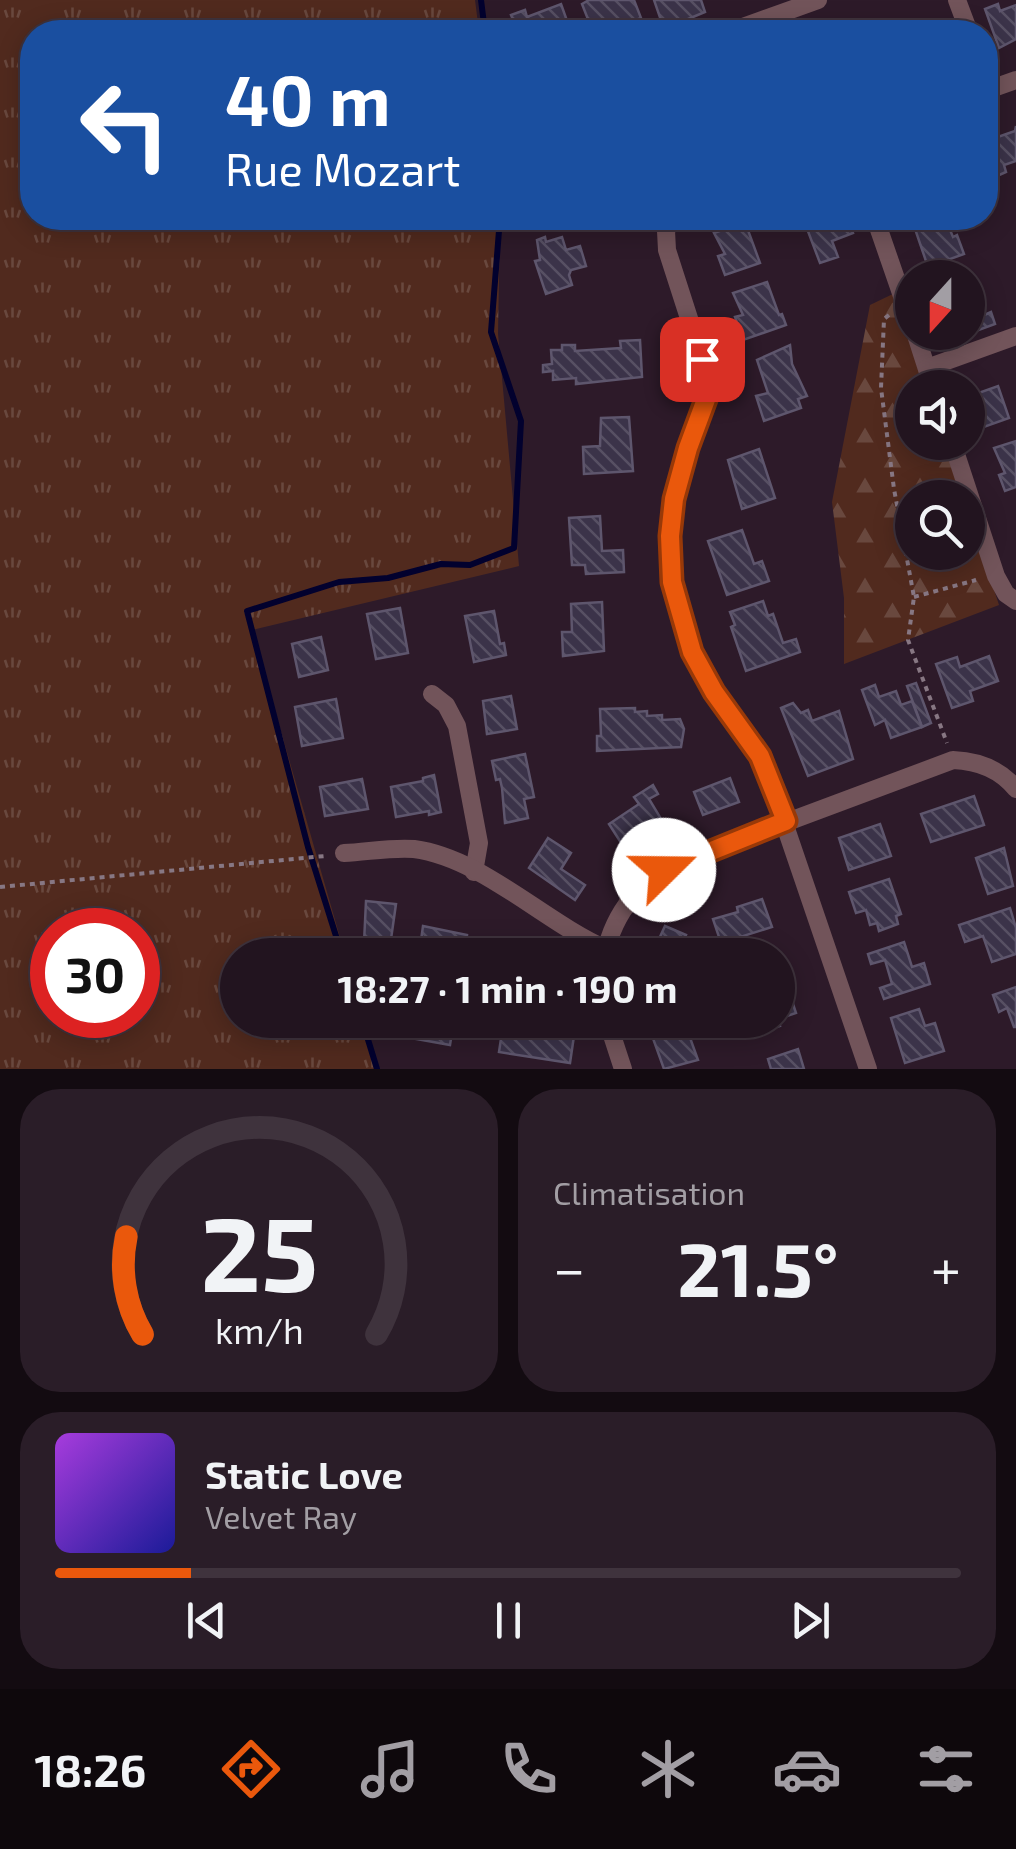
<!DOCTYPE html>
<html lang="fr">
<meta charset="utf-8">
<style>
body{margin:0;font-family:"Exo 2",sans-serif;background:#2a1d28;color:#f1f3f6;height:100vh;display:flex;flex-direction:column;font-size:38px;white-space:nowrap}
*{box-sizing:border-box;margin:0}
p{font-size:32px;color:#a29ea4}
.icon{flex:none;width:55px;height:55px;fill:none;stroke:currentColor;stroke-width:2;stroke-linecap:round;stroke-linejoin:round}
.map{position:relative;height:1069px;overflow:hidden}
.panel{display:flex;flex-direction:column;gap:20px;padding:20px;background:#130b11;flex:1}
.panel>*{flex:none}
.hud{position:absolute;left:20px;top:20px;width:978px;height:210px;border-radius:40px;box-shadow:0 5px 25px #0003,0 0 0 2px #3f333d;background:#1a4fa0;color:#fff;overflow:hidden}
.needle{width:65px;rotate:201deg}
.tools{position:absolute;left:895px;top:260px;display:grid;gap:20px}
.tools a{display:grid;place-items:center;width:90px;height:90px;border-radius:50%;background:#22141f;box-shadow:0 5px 25px #0003,0 0 0 2px #3f333d;font-size:50px}
.speed{position:absolute;left:30px;top:908px;display:flex;gap:20px;font-size:50px;font-weight:700;text-align:center}
.speed>*{display:grid;place-content:center;width:130px;height:130px;border-radius:50%;background:#22141f;box-shadow:0 5px 25px #0003,0 0 0 2px #3f333d;line-height:1}
.speed .limit{border:15px solid #d22;background:#fff;color:#111}
.pin{position:absolute;display:grid;place-items:center;width:85px;height:85px;color:#fff;margin:-42px;border-radius:20px;box-shadow:0 5px 15px #0006}
.me{position:absolute;width:110px;margin:-55px;rotate:68deg;stroke-linejoin:round;filter:drop-shadow(0 0 8px #0008)}
.turn{display:flex;align-items:center;gap:35px;height:210px;padding:0 40px;font-size:45px}
.turn .icon{width:130px;height:130px;stroke-width:2.5}
.turn b{display:block;font-size:70px;line-height:85px}
.big{font-size:75px;font-weight:700;line-height:1.1}
.panel .tile{flex:1;display:flex;flex-direction:column;justify-content:center;gap:15px;min-width:0;padding:0 35px;border-radius:40px;background:#2a1d28}
.panel .dial{align-items:center;gap:0}
.dial svg{height:260px;overflow:visible;fill:none;stroke:#3f333d;stroke-width:7;stroke-linecap:round;text-anchor:middle}
.dial text{fill:#f1f3f6;stroke:none}
.song{display:flex;align-items:center;gap:30px}
.cover{width:120px;height:120px;border-radius:15px;background:linear-gradient(135deg,hsl(280 70% 55%),hsl(240 70% 35%))}
.played{height:10px;border-radius:5px;background:linear-gradient(90deg,#ea580c 15%,#3f333d 15%)}
.keys{display:flex;justify-content:space-around;direction:ltr}
.heat{display:flex;justify-content:space-between;align-items:center;font-size:55px;direction:ltr}
.panel .tiles{flex:1;display:grid;gap:20px;grid-template-columns:1fr 1fr}
.tile:last-child{grid-column:span 2}
.trip{position:absolute;left:220px;top:938px;width:575px;height:100px;border-radius:50px;background:#22141f;box-shadow:0 5px 25px #0003,0 0 0 2px #3f333d;font-weight:700;line-height:100px;text-align:center}
.dock{display:flex;height:160px;justify-content:space-around;align-items:center;background:#0e080c;color:#a29ea4}
.dock .icon{width:70px;height:70px}
.dock .selected{color:#ea580c}
.dock b{font-size:45px;color:#f1f3f6}
.map>svg:first-child{display:block}
</style>
<div class="map">
<svg width="1016" height="1069" viewBox="0 0 1016 1069">
<defs>
<pattern id="grass-tufts" width="24" height="20" patternUnits="userSpaceOnUse" patternTransform="scale(2.5)"><rect width="24" height="20" fill="#512a1e"/><path d="M3 7l-1-3M5 7V3M7 7l1-3M15 17l-1-3M17 17v-4M19 17l1-3" fill="none" stroke="#69483e"/></pattern>
<pattern id="forest-firs" width="22" height="20" patternUnits="userSpaceOnUse" patternTransform="scale(2.5)"><rect width="22" height="20" fill="#512a1e"/><path d="M5 1l3.5 6h-7zM16 11l3.5 6h-7z" fill="#69483e"/></pattern>
<pattern id="building-back-hatch" width="6" height="6" patternUnits="userSpaceOnUse" patternTransform="scale(2.5)"><rect width="6" height="6" fill="#3b3349"/><path d="M-1 5l2 2M0 0l6 6M5-1l2 2" fill="none" stroke="#575063"/></pattern>
</defs>
<rect width="100%" height="100%" fill="#2d1a29"/>
<path fill="url(#grass-tufts)" fill-rule="evenodd" d="M0,0H475L479,32H32V218H500L498,334L519,566L252,630L345,955H238V1020H363L377,1069H0ZM52,930H138V1015H52Z"/>
<path fill="url(#forest-firs)" d="M895,293L927,387L912,388V442L945,443L963,497L912,498V552H968V510L999,605L844,664V598L832,502L870,305Z"/>
<g fill="none" stroke-linecap="round" stroke-linejoin="round">
<g stroke="#02012e" stroke-width="6">
<path d="M481,0L485,32"/>
<path d="M342,955L308,847L247,611L339,582L388,578L441,564L470,565L514,548L521,421L491,332L500,218"/>
<path d="M362,1020L377,1069"/>
</g>
</g>
<g fill="url(#building-back-hatch)" stroke="#5e566d" stroke-width="2.5">
<path d="M589,0H634L641,18L615,28L616,32H593L582,4Z"/>
<path d="M654,0H701L705,12L664,29Z"/>
<path d="M561,4L571,32H518L511,15L525,10L527,17Z"/>
<path d="M998,4L1000,11L1016,5V39L999,48L985,9Z"/>
<path d="M1016,126V161L1004,165L1006,172L997,176L985,138L993,135L995,138L1015,131Z"/>
<path d="M803,218H847L853,233L832,241L838,257L820,263Z"/>
<path d="M927,218H945L953,237L957,235L964,254L928,267L913,223Z"/>
<path d="M745,222L760,263L725,275L718,256L725,254L714,233Z"/>
<path d="M545,237L546,242L562,237L566,250L580,246L586,266L571,270L569,275L572,285L546,294L535,261L540,260L537,240Z"/>
<path d="M968,280L982,316L991,312L995,324L957,338L955,332H968Z"/>
<path d="M767,282L779,315L782,314L786,325L743,340L735,317L743,315L733,293Z"/>
<path d="M640,340L642,377L576,384V378L553,380V371L543,372V365L552,364L551,350H562V345H575V351L621,348L620,341Z"/>
<path d="M790,345L792,364L807,396L798,399L801,408L764,421L756,396L768,393L757,360Z"/>
<path d="M998,386L1009,418L981,428L970,396Z"/>
<path d="M629,417L633,471L584,474L583,447L600,446L601,418Z"/>
<path d="M1016,441V487L1005,491L999,475L1005,473L994,448Z"/>
<path d="M759,449L775,498L742,509L728,460Z"/>
<path d="M600,516L602,551L623,550L624,572L586,574L585,565H572L569,518Z"/>
<path d="M742,530L754,564L762,561L769,581L727,595L708,541Z"/>
<path d="M763,601L768,616L773,614L783,643L796,639L800,652L746,671L731,627L735,625L730,612Z"/>
<path d="M602,602L604,651L563,656L562,632H572L571,604Z"/>
<path d="M400,608L408,653L376,659L367,614Z"/>
<path d="M494,611L500,644L504,643L506,655L474,662L465,616Z"/>
<path d="M321,637L328,670L299,677L292,644Z"/>
<path d="M989,656L998,681L970,691L973,701L952,708L936,664L957,657L960,667Z"/>
<path d="M916,683L931,723L922,727L907,686Z"/>
<path d="M875,685L879,697L896,691L901,705L912,701L922,727L891,738L885,720L875,725L862,690Z"/>
<path d="M511,696L517,729L487,734L483,701Z"/>
<path d="M336,699L343,738L302,746L295,707Z"/>
<path d="M793,703L801,713L808,710L812,721L839,711L853,759L808,776L781,708Z"/>
<path d="M635,708V712L647,711V716L662,715V720L680,719L684,729L681,747L597,751V736H601L600,709Z"/>
<path d="M525,754L534,797L524,799L528,818L505,823L502,788L500,779L496,780L492,761Z"/>
<path d="M434,775L441,812L429,815V811L396,817L391,787L423,781V778Z"/>
<path d="M730,778L739,802L703,815L694,792Z"/>
<path d="M362,779L368,809L325,816L320,787Z"/>
<path d="M653,785L658,794L649,799L666,827L627,852L609,824L639,804L634,797Z"/>
<path d="M974,796L984,825L931,842L921,814Z"/>
<path d="M880,824L891,856L849,870L839,838Z"/>
<path d="M548,838L571,853L561,869L585,885L575,900L529,868Z"/>
<path d="M1004,848L1013,886L988,894L976,858Z"/>
<path d="M889,879L901,914L896,916L898,924L879,931L877,923L870,925L866,910L856,913L849,892Z"/>
<path d="M762,899L772,927L721,943L713,919L738,912L737,907Z"/>
<path d="M366,901L396,904L390,946L364,943Z"/>
<path d="M1010,908L1016,928V954L992,962L983,936L965,942L959,925Z"/>
<path d="M423,926L467,935L465,955H419Z"/>
<path d="M665,926L686,935L677,955H648L651,949L654,950Z"/>
<path d="M904,942L912,967L924,963L930,984L884,999L880,988L892,984L885,960L871,964L868,954Z"/>
<path d="M1016,987V1027H1014L1007,1008L999,1012L993,995Z"/>
<path d="M791,998L796,1013L778,1019L780,1026L761,1032L757,1020H778V1001Z"/>
<path d="M919,1009L925,1026L935,1023L944,1051L905,1063L891,1018Z"/>
<path d="M396,1020H454L450,1045L394,1035Z"/>
<path d="M524,1020H540L539,1031L574,1036L570,1063L499,1052L502,1032L522,1035Z"/>
<path d="M679,1020H693L697,1032L689,1035L698,1060L664,1069L650,1030Z"/>
<path d="M798,1049L804,1069H771L768,1059Z"/>
</g>
<g fill="none" stroke-linecap="round" stroke-linejoin="round">
<g stroke="#877783" stroke-width="4" stroke-dasharray="5 5" stroke-linecap="butt">
<path d="M889,315L884,319L881,388L894,489L914,597L908,640L947,743"/>
<path d="M914,597L976,580"/>
<path d="M0,887L325,856"/>
</g>
<g stroke="#72545a" stroke-width="18">
<path d="M957,0L969,32"/>
<path d="M729,32L818,0"/>
<path d="M985,91L1016,80"/>
<path d="M672,218L666,231L667,250L705,368L706,402L688,448L672,512L670,561L673,593L687,641L703,675L764,764L868,1069"/>
<path d="M875,218L912,325"/>
<path d="M915,332L933,388"/>
<path d="M927,368L1016,336"/>
<path d="M952,442L996,576L1006,594L1016,601"/>
<path d="M432,694L446,705L457,726L479,843L474,872"/>
<path d="M344,853C367,852 392,847 414,849C482,858 544,922 606,949"/>
<path d="M605,955C614,911 642,878 683,861L953,760C979,761 1000,769 1016,789"/>
<path d="M607,1020L623,1069"/>
</g>
</g>
<g fill="none" stroke-linecap="round" stroke-linejoin="round">
<defs>
<path id="route" d="M664,870L786,821L760,756L714,692L692,652L672,582L670,536L674,499L688,448L708,394L702,359"/>
</defs>
<use href="#route" stroke="#983908" stroke-width="25"/>
<use href="#route" stroke="#ea580c" stroke-width="18"/>
</g>
</svg>
<div class="tools">
<a><svg class="needle" viewBox="-14 -14 28 28"><path d="M0-13l5 13h-10z" fill="#e53935"/><path d="M0 13l5-13h-10z" fill="#a29ea4"/></svg></a>
<a><svg class="icon" aria-label="sound" viewBox="0 0 24 24"><path d="M4 9h4l5-4v14l-5-4H4zM17 9q2 3 0 6"/></svg></a>
<a><svg class="icon" aria-label="search" viewBox="0 0 24 24"><circle cx="10" cy="10" r="6"/><path d="M15 15l6 6"/></svg></a>
</div>
<div class="speed"><div class="limit">30</div></div>
<div class="pin" style="left:702px;top:359px;background:#d93025"><svg class="icon" aria-label="arrive" viewBox="0 0 24 24"><path d="M6 21V4h12l-3 4 3 4H6"/></svg></div>
<svg class="me" style="left:664px;top:870px" viewBox="-20 -20 40 40"><circle r="19" fill="#fff"/><path d="M0-13L10 11 0 6-10 11z" fill="#ea580c"/></svg>
<div class="trip">18:27 · 1 min · 190 m</div>
<div class="hud">
<div class="turn"><svg class="icon" aria-label="left" viewBox="0 0 24 24"><path d="M17 20v-9H6M10 6l-5 5 5 5"/></svg><div><b>40 m</b>Rue Mozart</div></div>
</div>
</div>
<section class="panel">
<div class="tiles">
<div class="tile dial"><svg viewBox="0 0 100 80">
<path d="M14 69A42 42 0 1 1 86 69"/>
<path d="M14 69A42 42 0 0 1 9 39" stroke="#ea580c"/>
<text x="50" y="56" font-size="32" font-weight="700">25</text>
<text x="50" y="72" font-size="11">km/h</text>
</svg></div>
<div class="tile"><p>Climatisation</p>
<div class="heat"><a>−</a><b class="big">21.5°</b><a>+</a></div>
</div>
<div class="tile">
<div class="song"><i class="cover"></i><div><b>Static Love</b><p>Velvet Ray</p></div></div>
<div class="played"></div>
<div class="keys"><svg class="icon" aria-label="previous" viewBox="0 0 24 24"><path d="M18 5L8 12l10 7zM5 5v14"/></svg><svg class="icon" aria-label="pause" viewBox="0 0 24 24"><path d="M8 5v14M16 5v14"/></svg><svg class="icon" aria-label="next" viewBox="0 0 24 24"><path d="M6 5l10 7-10 7zM19 5v14"/></svg></div>
</div>
</div>
</section>
<nav class="dock">
<b>18:26</b>
<svg class="icon selected" aria-label="directions" viewBox="0 0 24 24"><path d="M12 3l9 9-9 9-9-9zM9 14v-3h6M13 9l2 2-2 2"/></svg>
<svg class="icon" aria-label="music" viewBox="0 0 24 24"><path d="M9 18V5l10-2v13"/><circle cx="6" cy="18" r="3"/><circle cx="16" cy="16" r="3"/></svg>
<svg class="icon" aria-label="phone" viewBox="0 0 24 24"><path d="M5 4h4l2 5-3 2q2 4 5 5l2-3 5 2v4C11 20 4 13 5 4z"/></svg>
<svg class="icon" aria-label="climate" viewBox="0 0 24 24"><path d="M12 3v18M4 7l16 10M4 17L20 7"/></svg>
<svg class="icon" aria-label="car" viewBox="0 0 24 24"><path d="M5 17H2v-5l4-1 3-4h7l3 4 3 1v5h-3M9 17h6M6 11h13"/><circle cx="7" cy="17" r="2"/><circle cx="17" cy="17" r="2"/></svg>
<svg class="icon" aria-label="filters" viewBox="0 0 24 24"><path d="M4 7h16M4 17h16"/><circle cx="9" cy="7" r="2"/><circle cx="15" cy="17" r="2"/></svg>
</nav>
